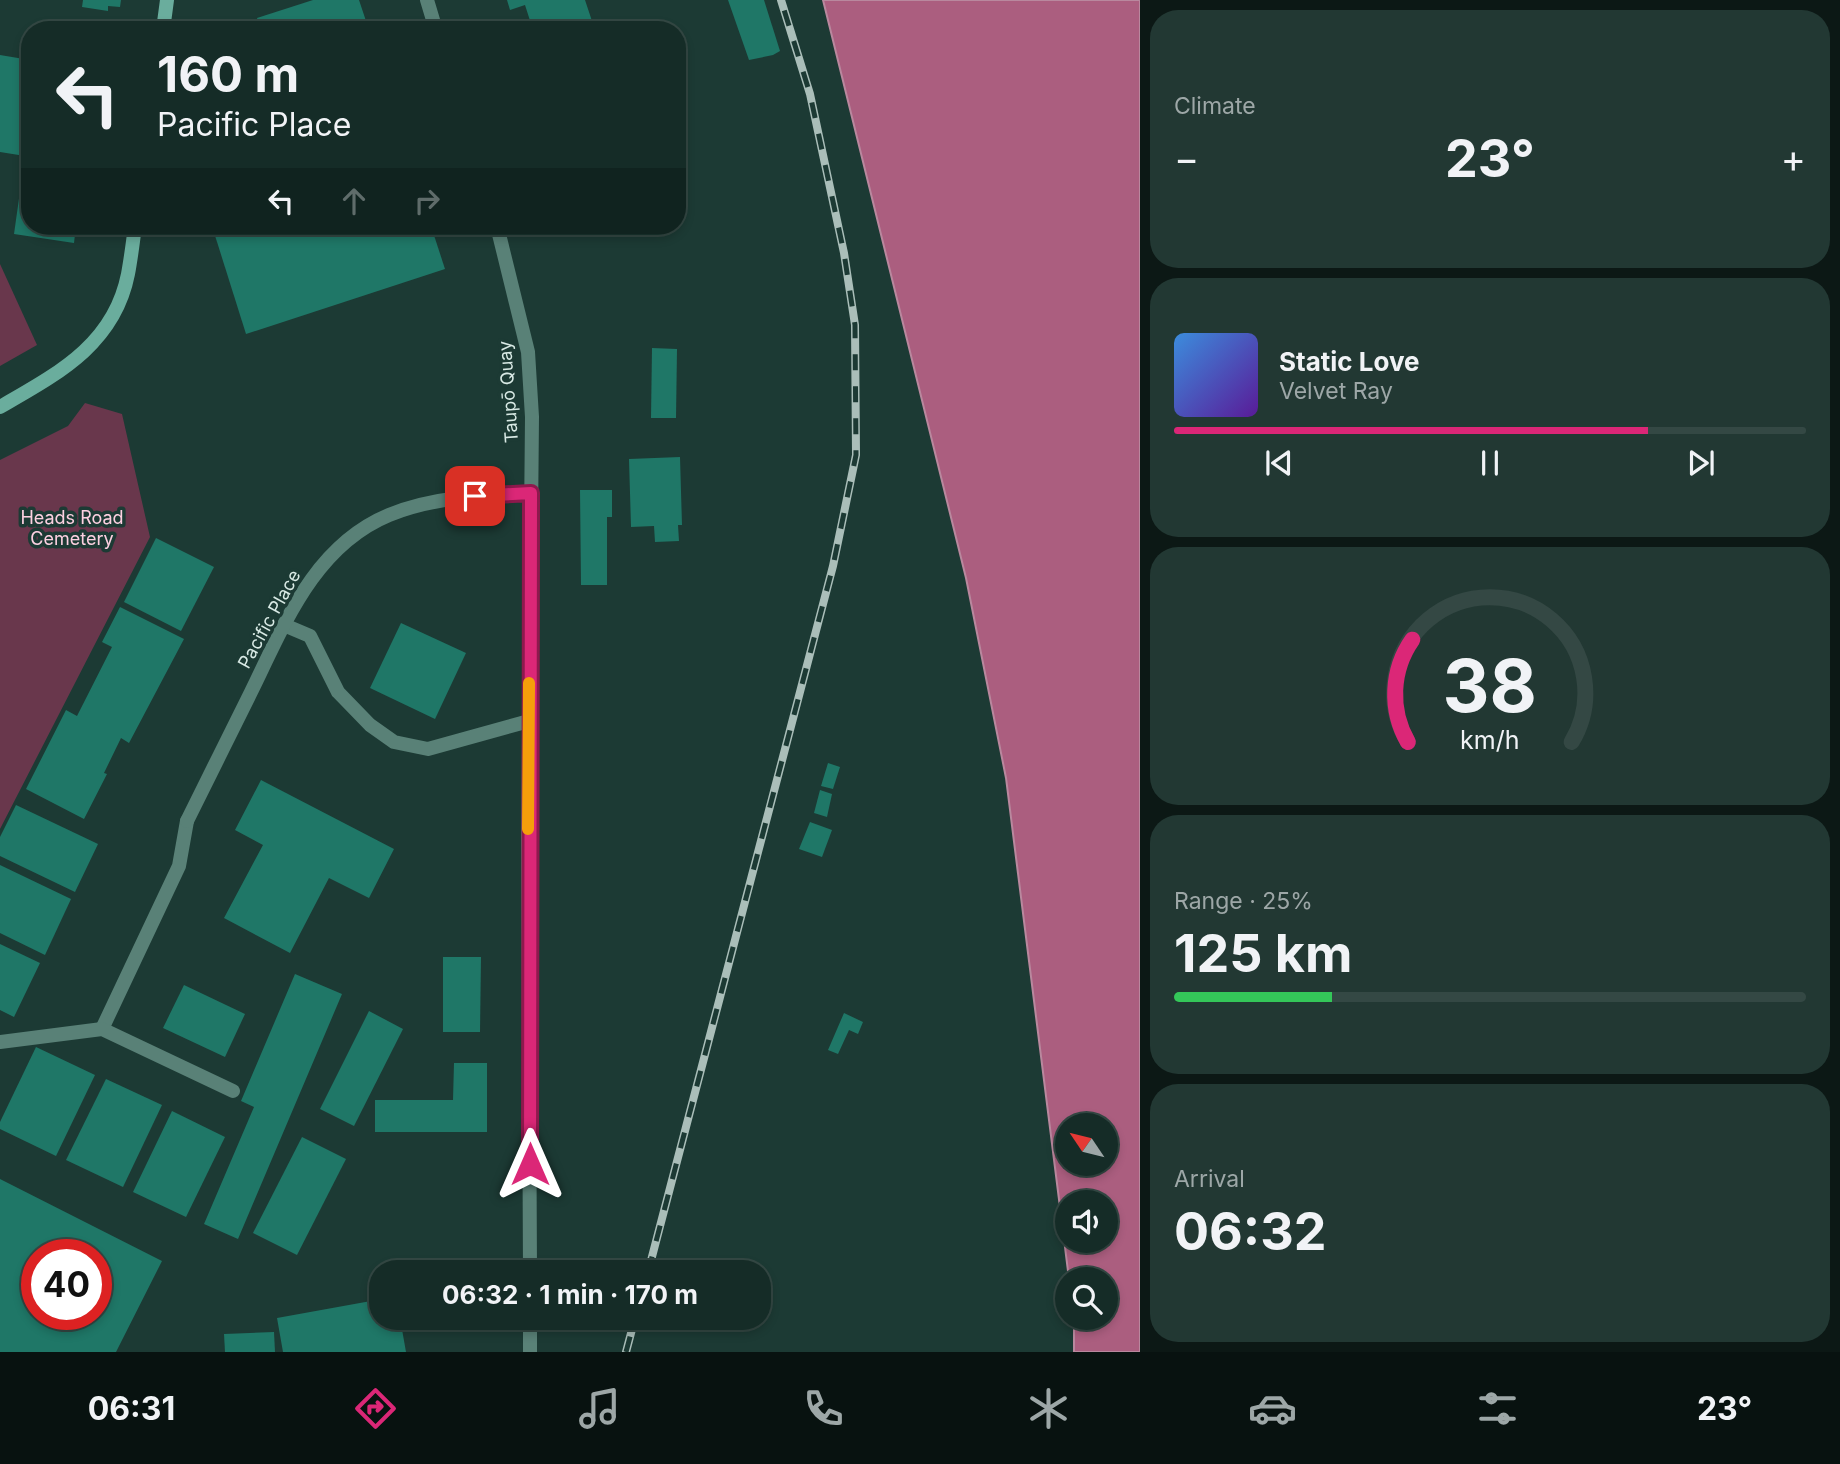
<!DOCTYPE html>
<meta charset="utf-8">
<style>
body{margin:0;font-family:Inter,sans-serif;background:#223833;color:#f1f3f6;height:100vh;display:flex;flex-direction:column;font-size:26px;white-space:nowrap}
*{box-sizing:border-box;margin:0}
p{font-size:23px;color:#9da7a7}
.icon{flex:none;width:38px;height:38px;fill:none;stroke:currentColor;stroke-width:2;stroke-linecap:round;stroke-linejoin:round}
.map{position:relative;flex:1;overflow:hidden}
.drawer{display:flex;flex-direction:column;gap:10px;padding:10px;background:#0c1815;width:700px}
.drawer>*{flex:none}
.hud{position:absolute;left:21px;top:21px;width:665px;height:214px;border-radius:28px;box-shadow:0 4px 10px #0003,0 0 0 2px #344844;background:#152c27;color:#f1f3f6;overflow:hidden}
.needle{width:46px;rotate:305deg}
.buttons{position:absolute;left:1055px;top:1113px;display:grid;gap:14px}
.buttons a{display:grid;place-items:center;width:63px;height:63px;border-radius:50%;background:#152c27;box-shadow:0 4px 10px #0003,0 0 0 2px #344844;font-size:35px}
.speed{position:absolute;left:21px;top:1239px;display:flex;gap:14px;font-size:35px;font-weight:700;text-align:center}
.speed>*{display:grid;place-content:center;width:91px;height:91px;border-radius:50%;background:#152c27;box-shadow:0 4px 10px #0003,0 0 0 2px #344844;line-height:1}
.speed .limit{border:10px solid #d22;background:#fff;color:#111}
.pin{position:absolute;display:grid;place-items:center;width:60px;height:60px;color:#fff;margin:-30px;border-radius:14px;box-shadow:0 4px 10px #0006}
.me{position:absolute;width:77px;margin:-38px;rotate:0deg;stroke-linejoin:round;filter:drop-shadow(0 0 5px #0008)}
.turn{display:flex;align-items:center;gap:24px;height:147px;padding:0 21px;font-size:32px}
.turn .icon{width:91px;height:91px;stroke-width:2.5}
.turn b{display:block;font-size:49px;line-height:60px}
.lanes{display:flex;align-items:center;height:66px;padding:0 21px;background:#0003;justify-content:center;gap:35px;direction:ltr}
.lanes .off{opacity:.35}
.big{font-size:52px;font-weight:700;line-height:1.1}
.drawer .tile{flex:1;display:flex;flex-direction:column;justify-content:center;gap:10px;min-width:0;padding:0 24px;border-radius:28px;background:#223833}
.drawer .dial{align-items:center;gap:0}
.dial svg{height:182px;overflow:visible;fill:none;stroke:#344844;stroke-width:7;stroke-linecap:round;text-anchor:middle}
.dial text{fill:#f1f3f6;stroke:none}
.song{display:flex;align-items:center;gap:21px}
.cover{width:84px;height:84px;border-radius:10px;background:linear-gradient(135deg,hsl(210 70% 55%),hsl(270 70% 35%))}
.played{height:7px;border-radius:4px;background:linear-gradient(90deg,#db2777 75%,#344844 75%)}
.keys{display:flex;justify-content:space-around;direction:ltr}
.heat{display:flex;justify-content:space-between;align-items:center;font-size:38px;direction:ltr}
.charge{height:10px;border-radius:5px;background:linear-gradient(90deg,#34c759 25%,#344844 0)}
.trip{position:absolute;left:369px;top:1260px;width:402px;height:70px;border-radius:28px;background:#152c27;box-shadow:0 4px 10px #0003,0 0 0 2px #344844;font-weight:700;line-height:70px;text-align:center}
.dock{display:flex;height:112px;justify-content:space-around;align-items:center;background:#081210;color:#9da7a7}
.dock .icon{width:49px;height:49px}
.dock .selected{color:#db2777}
.dock b{font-size:32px;color:#f1f3f6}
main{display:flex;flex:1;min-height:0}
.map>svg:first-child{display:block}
</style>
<main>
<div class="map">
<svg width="1140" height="1352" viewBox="0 0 1140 1352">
<rect width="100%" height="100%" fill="#1c3a34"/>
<g fill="#69374c">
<path d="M0,264L37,345L0,366Z"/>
<path d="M85,403L122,414L150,537L0,829V460L68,426Z"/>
</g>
<path fill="#ab5e7f" stroke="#b9889e" stroke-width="2" fill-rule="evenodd" d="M823,0H1140V1352H1074V1318H1106V1279H1069L1006,778L966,578ZM1068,1125H1106V1164H1068ZM1068,1202H1106V1241H1068Z"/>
<g fill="#1f7767" fill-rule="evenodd">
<path d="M83,0H121L120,7L108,6V11L82,7Z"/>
<path d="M313,0H359L369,30H261L257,18Z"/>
<path d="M507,0H585L595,30H533L525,5L510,10Z"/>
<path d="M728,0H764L780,51L773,55L749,60Z"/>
<path d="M0,55L30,60V226H76L74,243L14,234L25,156L0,152Z"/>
<path d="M212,226H431L445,269L246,334Z"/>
<path d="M652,348L677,349L676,418H651Z"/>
<path d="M680,457L682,525H678L679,541L655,542L654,526L631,527L629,459Z"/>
<path d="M580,490H612V517H607V585H581Z"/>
<path d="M156,538L214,567L181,631L124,602Z"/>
<path d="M120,607L184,639L129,743L121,738L104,773L107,774L84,819L26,789L66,710L77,716L112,647L102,642Z"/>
<path d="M401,623L466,653L435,719L370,688Z"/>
<path d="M828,763L840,767L833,789L821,786Z"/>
<path d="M261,780L394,849L369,898L329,878L290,953L224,918L263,845L235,830Z"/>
<path d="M820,790L832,794L827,817L814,813Z"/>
<path d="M16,805L98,844L75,892L0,856V837Z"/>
<path d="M810,822L832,830L822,857L799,849Z"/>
<path d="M0,865L71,899L45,955L0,933Z"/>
<path d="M0,944L40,963L14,1017L0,1010Z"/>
<path d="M443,957H481L480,1032H443Z"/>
<path d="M295,974L342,994L238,1239L204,1224L254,1107L241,1101Z"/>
<path d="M184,985L245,1014L225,1057L163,1028Z"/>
<path d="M369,1011L403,1029L354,1126L320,1109Z"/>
<path d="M844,1013L863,1022L858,1034L849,1030L838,1054L828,1050Z"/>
<path d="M36,1047L95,1075L56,1156L0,1129V1122Z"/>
<path d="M454,1063H487V1132H375V1100H453Z"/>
<path d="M106,1079L162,1105L123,1187L66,1160Z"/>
<path d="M172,1111L225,1137L186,1217L133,1192Z"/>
<path d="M302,1137L346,1159L297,1255L253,1233Z"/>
<path d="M0,1179L162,1261L116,1352H0ZM37,1255H96V1314H37Z"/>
<path d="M382,1299V1318H400L406,1352H283L277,1318Z"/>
<path d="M274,1332L275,1352H225L224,1334Z"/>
</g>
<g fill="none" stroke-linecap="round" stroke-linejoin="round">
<g stroke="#598177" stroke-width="14">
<path d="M284,625L310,636L338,692L370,725L394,742L428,749L529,721"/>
<path d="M102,1029L179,866L187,821"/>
<path d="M0,1042L102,1029L233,1091"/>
</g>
<path stroke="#598177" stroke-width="14" d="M187,821C208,778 230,735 251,692C284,625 314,546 389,515C433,497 483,495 531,493"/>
<g stroke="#598177" stroke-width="14">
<path d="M427,0L436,30"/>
<path d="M497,226L528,352L532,417L528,837L530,1272"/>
<path d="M530,1318V1352"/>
</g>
<g stroke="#6aad9d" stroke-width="14">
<path d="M163,30L167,0"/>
<path d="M0,407C57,374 114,345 128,274C131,258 133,242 135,226"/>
</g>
<defs>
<g id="rail">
<path d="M648,1272L833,566L856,455L855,325L844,253L810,94L781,0"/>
<path d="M626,1352L635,1318"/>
</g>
</defs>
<use href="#rail" stroke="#aabeb9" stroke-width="8"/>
<use href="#rail" stroke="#1c3a34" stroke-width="5" stroke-dasharray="16" stroke-linecap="butt"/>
</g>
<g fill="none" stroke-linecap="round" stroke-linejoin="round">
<defs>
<path id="route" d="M475,496L531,493L530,1164"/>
</defs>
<use href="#route" stroke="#8e194d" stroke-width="18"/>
<use href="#route" stroke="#db2777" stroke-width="12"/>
<path stroke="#f59e0b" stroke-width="12" d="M528,829L529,683"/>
</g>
<g text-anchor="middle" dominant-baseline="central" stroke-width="7" stroke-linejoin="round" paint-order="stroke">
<g font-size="18" fill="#d9eae5" stroke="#1c3a34">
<text transform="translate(508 392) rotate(-94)">Taupō Quay</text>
<text transform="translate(269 619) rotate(-61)">Pacific Place</text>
</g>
<g font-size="18" fill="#fdd0e1" stroke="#1c3a34">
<text x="72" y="517">Heads Road<tspan x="72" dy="21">Cemetery</tspan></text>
</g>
</g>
</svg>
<div class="buttons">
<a><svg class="needle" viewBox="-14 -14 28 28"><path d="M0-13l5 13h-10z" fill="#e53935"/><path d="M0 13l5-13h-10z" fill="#9da7a7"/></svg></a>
<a><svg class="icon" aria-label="sound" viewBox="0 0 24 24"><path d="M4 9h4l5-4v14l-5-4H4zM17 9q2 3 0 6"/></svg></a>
<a><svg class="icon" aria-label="search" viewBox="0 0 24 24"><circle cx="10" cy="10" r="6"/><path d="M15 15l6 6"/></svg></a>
</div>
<div class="speed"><div class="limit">40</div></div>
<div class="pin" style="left:475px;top:496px;background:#d93025"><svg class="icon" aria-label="arrive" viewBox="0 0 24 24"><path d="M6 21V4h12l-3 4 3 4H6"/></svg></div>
<svg class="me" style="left:530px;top:1164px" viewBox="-20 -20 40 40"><path d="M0-17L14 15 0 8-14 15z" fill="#db2777" stroke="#fff" stroke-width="4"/></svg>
<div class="trip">06:32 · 1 min · 170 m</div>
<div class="hud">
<div class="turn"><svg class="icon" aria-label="left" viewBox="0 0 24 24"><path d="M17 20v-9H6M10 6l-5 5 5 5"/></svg><div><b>160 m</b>Pacific Place</div></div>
<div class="lanes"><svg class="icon" aria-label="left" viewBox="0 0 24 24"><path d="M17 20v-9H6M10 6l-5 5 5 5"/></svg><svg class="icon off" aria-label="ahead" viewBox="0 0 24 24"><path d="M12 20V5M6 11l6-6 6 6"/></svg><svg class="icon off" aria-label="right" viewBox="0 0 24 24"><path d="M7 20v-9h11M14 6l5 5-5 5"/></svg></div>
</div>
</div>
<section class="drawer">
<div class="tile"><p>Climate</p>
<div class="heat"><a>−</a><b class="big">23°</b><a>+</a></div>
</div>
<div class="tile">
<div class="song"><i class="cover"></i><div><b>Static Love</b><p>Velvet Ray</p></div></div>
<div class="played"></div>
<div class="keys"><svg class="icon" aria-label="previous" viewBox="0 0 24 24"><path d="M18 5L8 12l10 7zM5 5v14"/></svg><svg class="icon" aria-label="pause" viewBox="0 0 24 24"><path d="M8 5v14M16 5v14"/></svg><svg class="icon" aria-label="next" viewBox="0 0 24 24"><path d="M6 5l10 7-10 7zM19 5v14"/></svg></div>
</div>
<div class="tile dial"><svg viewBox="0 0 100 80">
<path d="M14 69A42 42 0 1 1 86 69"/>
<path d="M14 69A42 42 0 0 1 16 24" stroke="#db2777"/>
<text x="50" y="56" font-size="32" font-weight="700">38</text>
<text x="50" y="72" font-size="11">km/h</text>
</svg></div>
<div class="tile"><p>Range · 25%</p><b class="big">125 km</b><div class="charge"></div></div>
<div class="tile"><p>Arrival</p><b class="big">06:32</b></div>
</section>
</main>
<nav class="dock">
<b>06:31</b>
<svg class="icon selected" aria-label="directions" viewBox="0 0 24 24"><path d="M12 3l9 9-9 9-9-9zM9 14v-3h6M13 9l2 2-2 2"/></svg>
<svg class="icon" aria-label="music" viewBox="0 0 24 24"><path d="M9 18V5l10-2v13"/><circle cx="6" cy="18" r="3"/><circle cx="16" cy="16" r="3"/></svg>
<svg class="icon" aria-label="phone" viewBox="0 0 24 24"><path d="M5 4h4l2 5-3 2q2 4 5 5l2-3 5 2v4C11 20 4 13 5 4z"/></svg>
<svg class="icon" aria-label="climate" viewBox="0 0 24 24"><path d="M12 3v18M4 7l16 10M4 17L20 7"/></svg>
<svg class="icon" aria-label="car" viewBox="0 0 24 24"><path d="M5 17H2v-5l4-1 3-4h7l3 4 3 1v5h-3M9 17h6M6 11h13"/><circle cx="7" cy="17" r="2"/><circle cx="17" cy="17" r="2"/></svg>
<svg class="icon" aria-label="filters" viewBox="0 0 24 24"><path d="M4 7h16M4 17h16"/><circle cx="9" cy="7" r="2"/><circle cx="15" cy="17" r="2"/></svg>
<b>23°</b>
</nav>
